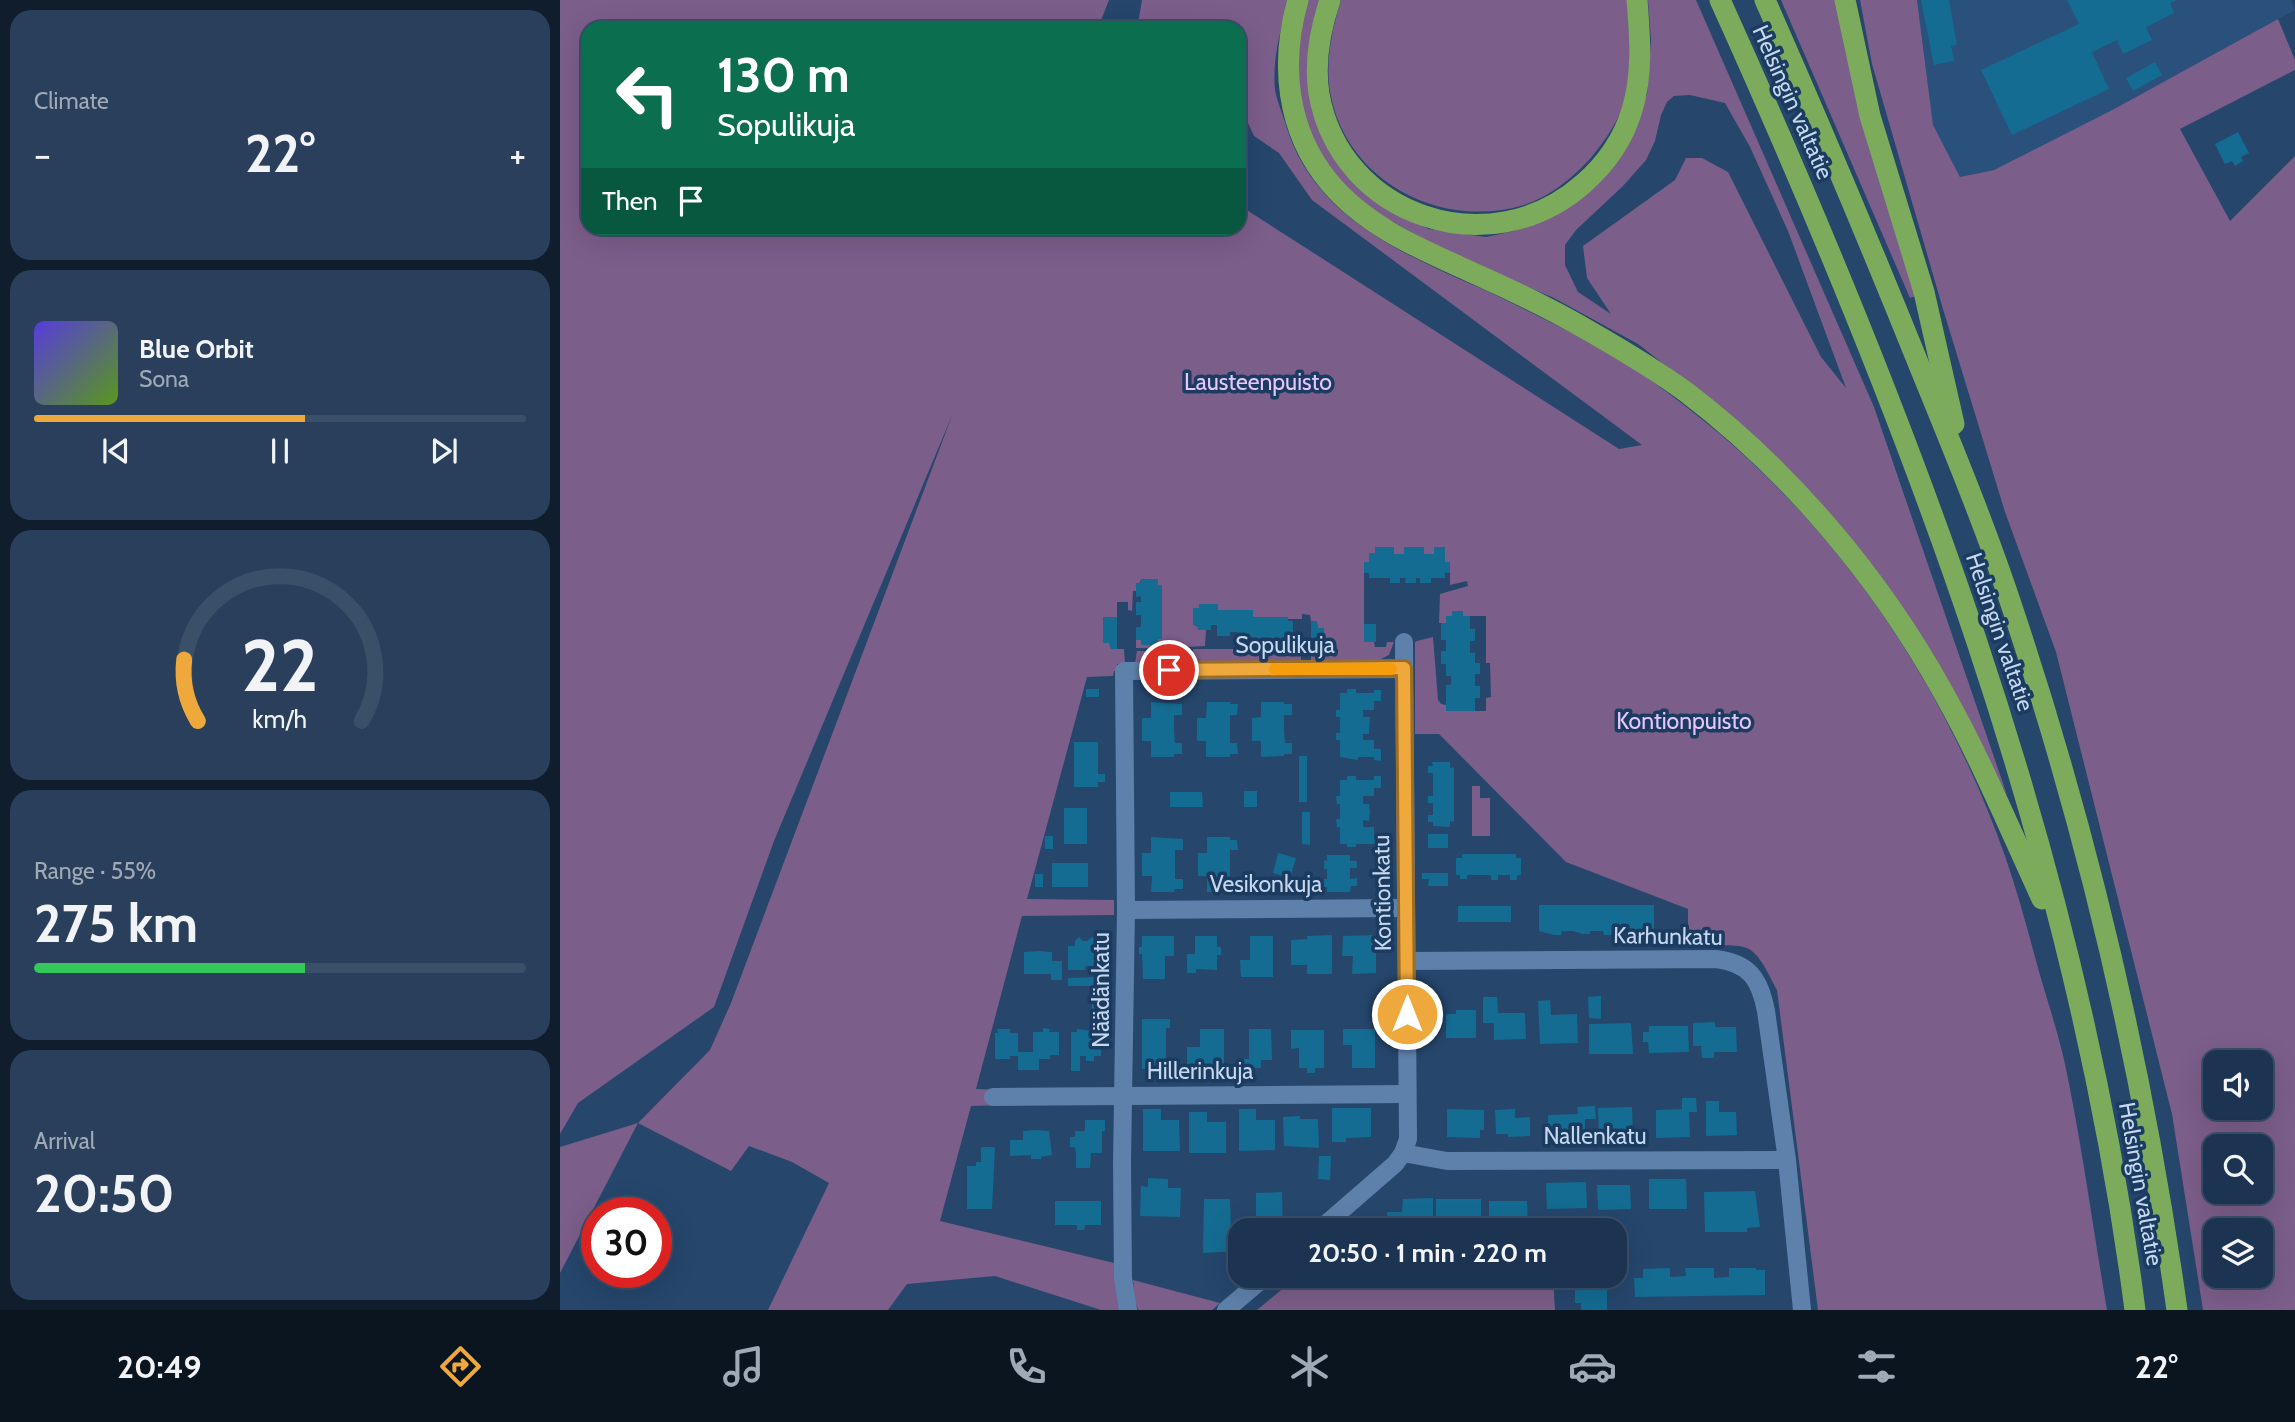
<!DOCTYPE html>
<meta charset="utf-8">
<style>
body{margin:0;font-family:Cabin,sans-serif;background:#293f5b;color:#f1f3f6;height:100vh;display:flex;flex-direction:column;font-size:26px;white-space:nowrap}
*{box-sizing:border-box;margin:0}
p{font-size:23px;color:#a0aab7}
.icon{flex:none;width:38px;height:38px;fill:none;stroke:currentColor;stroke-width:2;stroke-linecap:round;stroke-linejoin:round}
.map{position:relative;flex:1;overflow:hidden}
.sheet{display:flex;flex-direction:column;gap:10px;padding:10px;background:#0f1d2d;width:560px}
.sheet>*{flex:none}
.top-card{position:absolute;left:21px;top:21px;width:665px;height:214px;border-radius:21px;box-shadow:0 7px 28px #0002,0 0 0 2px #3a4f68;background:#0b6e4f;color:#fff;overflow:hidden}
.buttons{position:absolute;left:1643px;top:1050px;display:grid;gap:14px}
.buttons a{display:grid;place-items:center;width:70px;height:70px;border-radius:14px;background:#1c3451;box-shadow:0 7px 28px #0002,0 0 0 2px #3a4f68;font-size:35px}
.speed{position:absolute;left:21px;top:1197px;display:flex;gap:14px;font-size:35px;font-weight:700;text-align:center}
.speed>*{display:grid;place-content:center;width:91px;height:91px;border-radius:50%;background:#1c3451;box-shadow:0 7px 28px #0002,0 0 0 2px #3a4f68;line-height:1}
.speed .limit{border:10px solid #d22;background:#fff;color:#111}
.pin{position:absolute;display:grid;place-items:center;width:60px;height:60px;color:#fff;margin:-30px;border:4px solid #fff;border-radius:50%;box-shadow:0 2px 7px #0007}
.me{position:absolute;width:77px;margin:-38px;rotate:0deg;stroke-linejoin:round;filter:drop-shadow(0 0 5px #0008)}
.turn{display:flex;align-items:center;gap:24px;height:147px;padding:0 21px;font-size:32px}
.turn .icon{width:91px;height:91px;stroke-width:2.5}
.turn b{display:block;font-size:49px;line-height:60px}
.then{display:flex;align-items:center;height:66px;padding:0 21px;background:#0003;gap:14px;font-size:26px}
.big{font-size:52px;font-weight:800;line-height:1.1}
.sheet .widget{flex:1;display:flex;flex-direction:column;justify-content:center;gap:10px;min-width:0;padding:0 24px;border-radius:21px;background:#293f5b}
.sheet .dial{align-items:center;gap:0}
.dial svg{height:182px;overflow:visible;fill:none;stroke:#3a4f68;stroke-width:7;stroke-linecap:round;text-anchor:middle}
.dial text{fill:#f1f3f6;stroke:none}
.song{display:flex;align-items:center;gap:21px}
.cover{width:84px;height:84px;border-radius:10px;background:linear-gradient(135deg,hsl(250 70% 55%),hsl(90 70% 35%))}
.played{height:7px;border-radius:4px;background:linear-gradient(90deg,#eea83c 55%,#3a4f68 55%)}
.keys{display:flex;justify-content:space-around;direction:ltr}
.heat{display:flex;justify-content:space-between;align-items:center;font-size:38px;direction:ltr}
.charge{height:10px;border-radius:5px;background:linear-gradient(90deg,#34c759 55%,#3a4f68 0)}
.trip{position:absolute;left:668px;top:1218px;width:399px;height:70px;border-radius:21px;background:#1c3451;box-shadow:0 7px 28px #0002,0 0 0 2px #3a4f68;font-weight:800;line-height:70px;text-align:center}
.tab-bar{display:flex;height:112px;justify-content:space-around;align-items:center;background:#0b1520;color:#a0aab7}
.tab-bar .icon{width:49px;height:49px}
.tab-bar .on{color:#eea83c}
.tab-bar b{font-size:32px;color:#f1f3f6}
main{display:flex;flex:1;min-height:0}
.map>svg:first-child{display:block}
</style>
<main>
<section class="sheet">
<div class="widget"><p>Climate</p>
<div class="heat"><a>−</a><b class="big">22°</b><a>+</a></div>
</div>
<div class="widget">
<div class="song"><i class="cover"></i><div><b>Blue Orbit</b><p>Sona</p></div></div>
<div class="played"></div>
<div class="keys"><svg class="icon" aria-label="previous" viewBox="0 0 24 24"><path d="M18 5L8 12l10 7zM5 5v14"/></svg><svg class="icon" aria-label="pause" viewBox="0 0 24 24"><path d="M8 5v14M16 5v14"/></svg><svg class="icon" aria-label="next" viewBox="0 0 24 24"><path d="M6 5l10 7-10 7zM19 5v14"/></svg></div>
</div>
<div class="widget dial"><svg viewBox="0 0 100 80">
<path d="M14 69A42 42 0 1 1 86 69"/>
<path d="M14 69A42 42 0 0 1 8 42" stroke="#eea83c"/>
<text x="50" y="56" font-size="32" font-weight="700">22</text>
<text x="50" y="72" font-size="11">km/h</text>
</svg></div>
<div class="widget"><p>Range · 55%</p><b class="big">275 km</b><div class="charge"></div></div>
<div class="widget"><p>Arrival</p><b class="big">20:50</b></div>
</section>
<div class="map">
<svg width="1735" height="1310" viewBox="0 0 1735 1310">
<rect width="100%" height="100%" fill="#26466c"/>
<path fill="#2a507c" d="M1357,0H1731L1735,10L1556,108L1434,170L1400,177L1373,125Z"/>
<g fill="#7b5e8a" fill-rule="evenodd">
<path d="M0,0H549L538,28H28V228H679V205L1059,449L1082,445L752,200L719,153L694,136L681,108L679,109V28H575L578,24L582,0H728C721,29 712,60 715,90C717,101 722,112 725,122C752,218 843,254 927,291C959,306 992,323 1024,339C1072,364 1118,399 1160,434C1290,544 1389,696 1445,856C1458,893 1468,931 1478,968C1487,1000 1498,1032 1505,1064C1522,1145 1533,1228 1547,1310H1258L1217,990C1210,978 1202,957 1189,949C1176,942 1143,947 1128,947V909L1006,862L879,734H855V642L857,641L873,637L878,700L881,704L886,705V711H926V698L931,697L930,663H926V616H903V611H892V616H886V623H879L880,594L908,586L907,581L890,585V562H885L874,547V554H834V547L815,553L809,562H804V642H814L815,647H826L827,642H834L829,655L819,660H751V654L764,653V628H758L756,621H751L750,615L742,614V619H728L727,617H693L658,610V604H639V608H633L634,625L646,630L645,646L628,647L625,649L576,648V640H581V645H598V639H602V585H598V579L581,580L576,591H573L572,611L568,610V602H557V617H543L551,649H564L565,664H557V671H554L553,676L527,677L467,899L554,900V915L462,916L416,1089L445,1090V1105L411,1106L380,1221L554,1263L560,1310H541L435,1276L347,1284L328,1310H208L269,1183L232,1162L189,1146L171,1171L78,1123L0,1273V1147L78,1123L150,1050L171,1003L393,413L214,841L154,1007L18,1103L0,1134Z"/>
<path d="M747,0H761L764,137L781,168L809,195L839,216L869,229L926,237L954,231L984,219L1075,129L1087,94L1091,40L1088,0H1136L1314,407L1447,795L1396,699L1159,407L1078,344L994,298L893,256L802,204L775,177L752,142L742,108L736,73L737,38ZM1130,95L1165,103L1190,147L1228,231L1286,388L1261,357L1168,172L1142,158H1126L1115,180L1023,246L1027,278L1051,314L1018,292L1005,265V245L1016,230L1063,186L1086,160L1095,141L1101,115L1107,102L1114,96Z"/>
<path d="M781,0H1067C1069,37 1074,75 1061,111C1054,128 1041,146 1029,160C1011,179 989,197 964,205C885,229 795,186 773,105C763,70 771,33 781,0Z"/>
<path d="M1221,0H1277L1356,296L1350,298Z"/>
<path d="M1300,0H1357L1373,125L1400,177L1434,170L1556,108L1718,19L1735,60V70L1620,129L1670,221L1735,156V1310H1643L1612,1114L1496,652L1445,512L1383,309L1312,64ZM1656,1062H1701V1108H1656ZM1656,1146H1701V1192H1656ZM1656,1230H1701V1276H1656Z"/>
<path d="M633,649H732L733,654H741V664H630Z"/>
<path d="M577,651H627L628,664H575Z"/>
<path d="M912,786H920V798H930V836H912Z"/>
<path d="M738,1276H993L995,1310H697Z"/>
<path d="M573,1280L660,1303L652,1310H578L575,1301Z"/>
</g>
<g fill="#146c92">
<path d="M1361,0H1389L1397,45L1391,46L1394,61L1374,65Z"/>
<path d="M1507,0H1617L1610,3L1614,13L1586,27L1592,40L1563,54L1557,40L1532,52L1549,89L1452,135L1421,70L1519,24Z"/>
<path d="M1595,62L1602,75L1573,91L1566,78Z"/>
<path d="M1678,132L1689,153L1681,157L1683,161L1675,166L1672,161L1665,164L1655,144Z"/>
<path d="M815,547H834V554H844V547H864V554H874V547H885V562H890V573H885V578H871V583H860V578H856V583H845L846,578H840V583H830V578H809V573H804V562H809V553H815Z"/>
<path d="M581,579H598V585H602V639H598V645H581V640H576V627H581V615H576V602H581V596L576,597V583H581Z"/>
<path d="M639,604H658V610H693V617H728V621H733V638H728L729,643H715V638H710V643H697V638L678,636V632H670V636H657V625H651V630H638L637,625H633V608H639Z"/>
<path d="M892,611H903V616H910V629H915V641H910V653H915V663H920V674H915V686H920V698H915V711H886V685H891V676H886V664H881V651H886V640H881V623H886V616H892Z"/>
<path d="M543,617H557V649H551L549,643H543Z"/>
<path d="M751,621H757L758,628H764V654H751Z"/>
<rect x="804" y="624" width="12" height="18"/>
<rect x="526" y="689" width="13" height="8"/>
<path d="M787,689H796V693H814V690H821V701H814V710H803V717H810L809,734H803V740H814V749H821V761L814,760V757H798V760L780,757V740H776V733H780V717H776V710H780V693H787Z"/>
<path d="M591,702L622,704V715H614V729L615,743H622V754H614V757H591V741H582V718H591Z"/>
<path d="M647,702H670V704H678L677,715H670V743H677L678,754H670V757H646V741H637V718H646Z"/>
<path d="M701,702H724V704H732V715H724V729L725,743H732V754H724V756L701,757V741H692V718L701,717Z"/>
<path d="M514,742H538V774H545V782H538V787H514Z"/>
<rect x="739" y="756" width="8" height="46"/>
<path d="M872,762H890V768L894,767V822L890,821V827L873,826V822H868V815H873V803H868V796H873V773H868V766H873Z"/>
<path d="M787,776H796V780H814V776H821V788H814V796H803V804H809L810,812L809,821L803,820V827H814V836H821V847H814V844H796V847H787V844H780V827H777L776,819H780V804H777L776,796H780V780H787Z"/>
<rect x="684" y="791" width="13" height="16"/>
<path d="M610,792H642L643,807H610Z"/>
<rect x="504" y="808" width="23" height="36"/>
<path d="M742,812H750V845L742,844Z"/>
<rect x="868" y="834" width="20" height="14"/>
<rect x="485" y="836" width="8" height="13"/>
<path d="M591,837L623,839V850H615V879H623V889H614L615,892H591L592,876H582V853H591Z"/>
<path d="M647,837H670V840H677L678,850H670V879H677L678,889H670V892H647V876H638V853H647Z"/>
<path d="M718,853L736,858L730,878L713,873Z"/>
<path d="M902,854H956V858H961V875H957V880H950V875H938V880H931V875H907V879H900V875H896V858H902Z"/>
<path d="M767,855H790V861H797V868H790V879L797,878V886H791L790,892H767V887H764V879H767V869H764V860L767,861Z"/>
<rect x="492" y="863" width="36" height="24"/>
<path d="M862,873H888V886H868L869,879H862Z"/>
<rect x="475" y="874" width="8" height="13"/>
<path d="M979,905H1094V931L1078,935H1072L1071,931H1061L1050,935H1044L1043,931H1030V934H1023L1013,931H1002L1001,935H994L979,931Z"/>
<rect x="898" y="906" width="53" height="16"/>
<path d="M772,935V974H747V965H731V940L747,939V936Z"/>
<path d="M816,935V973L792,974L793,956H782L783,936Z"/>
<path d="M582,936H614V956H605V979H583L582,954H579V947H582Z"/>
<path d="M635,936H657V947H661V955H657V970L636,969V973H627V954H635Z"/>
<path d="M690,936H713V977H681L680,960H690Z"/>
<path d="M519,937L523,941H527L532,937L536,941H541V966H526L525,970H508V946H515V941Z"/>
<path d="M480,951L492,952V961H502V980H491V974H464V952Z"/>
<path d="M538,977V986H508V978Z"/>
<path d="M1041,996V1019L1029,1018L1028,997Z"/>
<path d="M923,997H937L938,1013H965L966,1039L934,1040V1023H923Z"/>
<path d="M990,1000L991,1015L1017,1014L1018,1043L980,1044L978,1001Z"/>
<path d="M532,1004L546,1005V1011L532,1010Z"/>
<path d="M896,1010H916V1038H886V1014H896Z"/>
<path d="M582,1019H610V1028H606V1069H582Z"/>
<path d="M1155,1022V1027H1176L1177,1052H1154V1058H1142L1141,1046H1133V1023Z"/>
<path d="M1071,1023L1073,1054H1029V1024Z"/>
<path d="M1089,1026H1128L1129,1052L1089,1053L1088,1042H1083V1032H1089Z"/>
<path d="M483,1028L490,1029L489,1032H499V1055H490V1059H479V1070H458V1056H450V1059H435V1033H438L437,1029H450V1033H458V1052H473V1032H483Z"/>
<path d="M517,1029L541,1032V1056H534V1061H526V1056H520V1071H511V1032H517Z"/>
<path d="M640,1029H664V1067L627,1069V1047H640Z"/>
<path d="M689,1029H711L712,1060H701V1068H679V1059H689Z"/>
<path d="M783,1029H815V1068H792V1045H783Z"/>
<path d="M731,1030H764V1068H755V1073H747V1068H739V1048L731,1049Z"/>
<path d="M612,1066H621L620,1081H611Z"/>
<path d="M1122,1098H1136L1137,1112H1129L1130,1137L1096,1138V1110L1122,1109Z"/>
<path d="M1146,1101H1159V1112H1176L1177,1135L1146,1136Z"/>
<path d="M1035,1106L1036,1119H1025V1137L989,1138L988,1115L1018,1114L1017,1107Z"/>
<path d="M1072,1107L1073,1134L1063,1135L1061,1142H1052V1135H1039L1038,1108Z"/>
<path d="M772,1108H811V1137L786,1138V1142H772Z"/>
<path d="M583,1109H601V1120H619L620,1151H583Z"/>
<path d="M679,1109H696V1120H715V1150L679,1151Z"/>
<path d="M887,1109L924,1110V1130H920V1138L887,1137Z"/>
<path d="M955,1109V1118L970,1117V1136L948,1137V1134H936L935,1110Z"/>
<path d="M629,1112H647V1122H666V1153H629Z"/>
<path d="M740,1116V1119H758L759,1148L724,1146L723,1117Z"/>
<path d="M525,1120H545V1131H542V1153H531L530,1168H516V1153L515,1147H510V1137H515V1131H525Z"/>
<path d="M475,1130L489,1131L492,1155L481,1157V1159H471V1155L450,1156V1140H463V1131Z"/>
<path d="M421,1147H435L432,1209H407V1166H416V1162H421Z"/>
<path d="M759,1156H771L770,1180L758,1179Z"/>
<path d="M588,1178L608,1179V1188H621L620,1217L580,1216L581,1186L588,1187Z"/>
<path d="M1089,1179H1126L1127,1209H1089Z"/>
<path d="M1026,1182L1027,1208L987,1209L986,1183Z"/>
<path d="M1037,1185H1070L1071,1209L1038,1210Z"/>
<path d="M1195,1191L1200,1227L1187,1228V1232H1145L1144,1192Z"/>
<path d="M722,1192L723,1230H696V1193Z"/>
<path d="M873,1198V1224L841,1225V1230H827V1212H842L843,1199Z"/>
<path d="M644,1199H670L671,1230H681V1251L643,1253Z"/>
<rect x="876" y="1199" width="45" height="28"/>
<path d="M495,1201H541V1225H525L524,1230H517V1225H495Z"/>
<path d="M929,1201H967L968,1228L929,1229Z"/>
<path d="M1110,1268V1277L1126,1276L1125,1268H1154V1278L1169,1277V1268H1196V1270H1205V1295L1075,1297L1074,1278H1083V1269Z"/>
<path d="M1015,1290H1047V1310H1021V1303H1015Z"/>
</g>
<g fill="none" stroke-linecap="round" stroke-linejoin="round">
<g stroke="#5e81ab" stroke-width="18">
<path d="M566,910L846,908"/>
<path d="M847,961L1156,959C1190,963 1200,980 1206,1011L1227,1160L1242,1310"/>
<path d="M433,1097L847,1094"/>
<path d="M843,1153L887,1161L1227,1160"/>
<path d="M759,1230L835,1164L843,1153L848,1139L844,642"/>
<path d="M568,1310L563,1278L562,1163L566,910L564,671L844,669"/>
<path d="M666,1310L706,1276"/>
</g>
<g stroke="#7cac5b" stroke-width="21">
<path d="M738,0C720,63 726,130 769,182C808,229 866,251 920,276C958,293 995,311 1031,332C1064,351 1096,370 1126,392C1230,471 1320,578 1383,692C1421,759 1450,830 1482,899"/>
<path d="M770,0C760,30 754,62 759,94C781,217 930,266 1023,184C1046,164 1063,140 1072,110C1083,74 1080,37 1077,0"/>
<path d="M1160,0C1349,418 1516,852 1575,1310"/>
<path d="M1205,0C1259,122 1311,246 1361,370C1394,451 1428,533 1455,616C1530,842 1584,1074 1617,1310"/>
<path d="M1285,0L1310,116L1364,292L1394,424"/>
</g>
</g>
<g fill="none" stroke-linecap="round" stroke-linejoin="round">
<defs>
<path id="route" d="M609,670L844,668L847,1014"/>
</defs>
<use href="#route" stroke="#9b6d27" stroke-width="18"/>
<use href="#route" stroke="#eea83c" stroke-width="12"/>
<path stroke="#f59e0b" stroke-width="12" d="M715,669H831"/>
</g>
<g text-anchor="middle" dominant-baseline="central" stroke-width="7" stroke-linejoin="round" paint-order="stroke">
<g font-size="23" fill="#c5d8ef" stroke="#1b3b60">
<text transform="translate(1233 102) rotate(66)">Helsingin valtatie</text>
<text transform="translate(1440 632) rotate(71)">Helsingin valtatie</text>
<text x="725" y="645">Sopulikuja</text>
<text x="706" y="884">Vesikonkuja</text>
<text transform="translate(822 893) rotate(-91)">Kontionkatu</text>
<text transform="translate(1108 936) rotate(1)">Karhunkatu</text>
<text transform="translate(541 990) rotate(-90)">Näädänkatu</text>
<text x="640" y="1071">Hillerinkuja</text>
<text x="1035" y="1136">Nallenkatu</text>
<text transform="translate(1581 1184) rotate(80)">Helsingin valtatie</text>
</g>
<g font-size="23" fill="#e7c7f9" stroke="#1b3b60">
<text x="698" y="382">Lausteenpuisto</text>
<text x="1124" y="721">Kontionpuisto</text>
</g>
</g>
</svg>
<div class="buttons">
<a><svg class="icon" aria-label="sound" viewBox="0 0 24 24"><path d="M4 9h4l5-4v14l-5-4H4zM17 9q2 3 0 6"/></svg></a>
<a><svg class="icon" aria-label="search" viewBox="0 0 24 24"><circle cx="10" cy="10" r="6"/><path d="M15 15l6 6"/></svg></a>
<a><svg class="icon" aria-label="layers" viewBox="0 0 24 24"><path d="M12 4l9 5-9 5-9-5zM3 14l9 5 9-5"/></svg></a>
</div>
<div class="speed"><div class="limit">30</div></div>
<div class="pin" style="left:609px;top:670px;background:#d93025"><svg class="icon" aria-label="arrive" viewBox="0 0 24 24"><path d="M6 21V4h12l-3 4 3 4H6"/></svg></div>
<svg class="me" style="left:847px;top:1014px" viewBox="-20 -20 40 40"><circle r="17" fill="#eea83c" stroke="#fff" stroke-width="3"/><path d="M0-11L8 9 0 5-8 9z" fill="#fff"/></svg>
<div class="trip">20:50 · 1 min · 220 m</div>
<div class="top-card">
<div class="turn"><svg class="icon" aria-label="left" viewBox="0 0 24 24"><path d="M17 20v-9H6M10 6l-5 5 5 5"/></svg><div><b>130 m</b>Sopulikuja</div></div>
<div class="then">Then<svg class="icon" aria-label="arrive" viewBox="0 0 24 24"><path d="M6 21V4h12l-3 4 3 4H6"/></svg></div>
</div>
</div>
</main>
<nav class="tab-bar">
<b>20:49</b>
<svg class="icon on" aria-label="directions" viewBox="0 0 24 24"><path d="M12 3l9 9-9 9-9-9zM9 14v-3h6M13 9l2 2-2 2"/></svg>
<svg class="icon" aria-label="music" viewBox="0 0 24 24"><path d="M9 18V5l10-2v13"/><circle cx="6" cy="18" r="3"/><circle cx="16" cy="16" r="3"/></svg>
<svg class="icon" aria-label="phone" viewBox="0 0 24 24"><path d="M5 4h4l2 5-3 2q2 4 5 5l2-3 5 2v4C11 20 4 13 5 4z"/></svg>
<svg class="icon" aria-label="climate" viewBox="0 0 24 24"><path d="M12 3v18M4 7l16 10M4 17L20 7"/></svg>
<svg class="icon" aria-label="car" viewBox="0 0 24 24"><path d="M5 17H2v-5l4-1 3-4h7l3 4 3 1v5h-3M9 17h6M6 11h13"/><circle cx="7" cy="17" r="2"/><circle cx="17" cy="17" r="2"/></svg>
<svg class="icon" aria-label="filters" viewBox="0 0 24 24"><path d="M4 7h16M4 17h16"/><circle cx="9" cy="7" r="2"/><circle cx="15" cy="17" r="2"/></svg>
<b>22°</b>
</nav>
